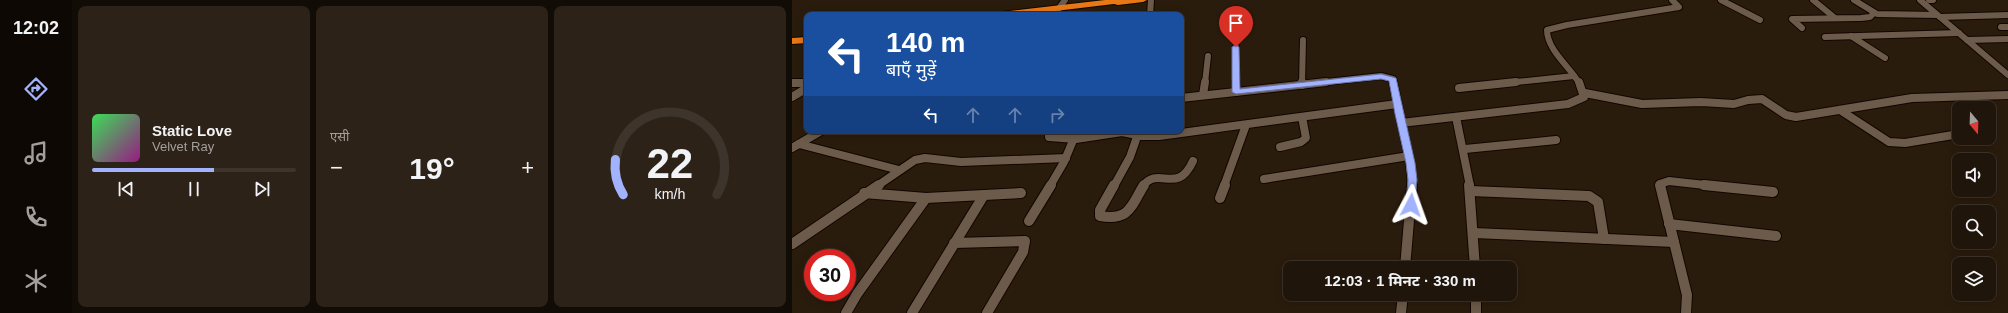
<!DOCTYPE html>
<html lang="hi">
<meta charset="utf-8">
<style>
body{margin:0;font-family:Helvetica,"Noto Sans Devanagari",sans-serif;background:#2d2218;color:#f1f3f6;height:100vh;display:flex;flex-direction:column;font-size:15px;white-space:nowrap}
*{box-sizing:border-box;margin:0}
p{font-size:13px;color:#a29f9c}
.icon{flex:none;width:22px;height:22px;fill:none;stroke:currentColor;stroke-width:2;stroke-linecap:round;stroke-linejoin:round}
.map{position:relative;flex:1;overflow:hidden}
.sheet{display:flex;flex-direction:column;gap:6px;padding:6px;background:#120c06;width:720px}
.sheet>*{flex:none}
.guide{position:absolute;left:12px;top:12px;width:380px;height:122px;border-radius:8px;box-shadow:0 2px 10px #0003,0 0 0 1px #3d342b;background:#1a4fa0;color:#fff;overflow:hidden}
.needle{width:26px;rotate:161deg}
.tools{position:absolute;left:1160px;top:101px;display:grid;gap:8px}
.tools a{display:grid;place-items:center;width:44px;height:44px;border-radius:8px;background:#20150a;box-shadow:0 2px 10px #0003,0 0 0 1px #3d342b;font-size:20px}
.speed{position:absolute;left:12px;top:249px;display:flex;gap:8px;font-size:20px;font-weight:700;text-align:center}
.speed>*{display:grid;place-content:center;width:52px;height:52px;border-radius:50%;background:#20150a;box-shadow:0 2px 10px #0003,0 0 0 1px #3d342b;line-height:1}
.speed .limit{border:6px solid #d22;background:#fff;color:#111}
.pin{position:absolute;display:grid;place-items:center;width:34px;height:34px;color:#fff;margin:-41px -17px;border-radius:50% 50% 50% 0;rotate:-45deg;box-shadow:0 0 4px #0007}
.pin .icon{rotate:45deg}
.me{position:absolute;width:44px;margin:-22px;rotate:4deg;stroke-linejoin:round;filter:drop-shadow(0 0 3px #0008)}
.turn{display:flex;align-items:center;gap:14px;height:84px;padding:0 16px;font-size:18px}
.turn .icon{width:52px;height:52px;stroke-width:2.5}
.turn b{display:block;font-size:28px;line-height:34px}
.lanes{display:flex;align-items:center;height:38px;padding:0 16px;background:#0003;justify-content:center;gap:20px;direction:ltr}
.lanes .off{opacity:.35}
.big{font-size:30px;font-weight:700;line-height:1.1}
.sheet .tile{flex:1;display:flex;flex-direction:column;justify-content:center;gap:6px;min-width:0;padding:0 14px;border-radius:8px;background:#2d2218}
.sheet .dial{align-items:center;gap:0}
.dial svg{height:104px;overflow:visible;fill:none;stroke:#3d342b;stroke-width:7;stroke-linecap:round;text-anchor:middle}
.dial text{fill:#f1f3f6;stroke:none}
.song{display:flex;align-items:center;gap:12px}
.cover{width:48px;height:48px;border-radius:6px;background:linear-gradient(135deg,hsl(130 70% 55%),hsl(310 70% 35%))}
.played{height:4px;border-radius:2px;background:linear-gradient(90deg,#a3b2fd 60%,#3d342b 60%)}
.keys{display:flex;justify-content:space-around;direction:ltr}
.heat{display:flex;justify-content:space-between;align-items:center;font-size:22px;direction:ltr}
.sheet .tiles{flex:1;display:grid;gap:6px;grid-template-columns:repeat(3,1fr)}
.trip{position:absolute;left:491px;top:261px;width:234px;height:40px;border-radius:8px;background:#20150a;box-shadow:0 2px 10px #0003,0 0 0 1px #3d342b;font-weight:700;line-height:40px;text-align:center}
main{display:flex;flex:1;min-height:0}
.tab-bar{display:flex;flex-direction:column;width:72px;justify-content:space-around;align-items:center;background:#0d0804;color:#a29f9c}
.tab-bar .icon{width:28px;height:28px}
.tab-bar .on{color:#a3b2fd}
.tab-bar b{font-size:18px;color:#f1f3f6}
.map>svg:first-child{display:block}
</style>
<main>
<nav class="tab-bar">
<b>12:02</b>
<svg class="icon on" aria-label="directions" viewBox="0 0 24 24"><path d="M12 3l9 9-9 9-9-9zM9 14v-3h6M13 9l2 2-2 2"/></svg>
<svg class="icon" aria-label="music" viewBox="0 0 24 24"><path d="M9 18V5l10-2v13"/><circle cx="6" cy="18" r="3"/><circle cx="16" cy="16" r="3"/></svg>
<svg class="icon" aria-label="phone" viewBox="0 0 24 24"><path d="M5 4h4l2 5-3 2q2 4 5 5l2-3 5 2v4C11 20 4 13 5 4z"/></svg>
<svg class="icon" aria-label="climate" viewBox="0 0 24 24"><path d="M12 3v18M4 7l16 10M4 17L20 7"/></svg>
</nav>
<section class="sheet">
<div class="tiles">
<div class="tile">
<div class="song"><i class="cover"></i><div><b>Static Love</b><p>Velvet Ray</p></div></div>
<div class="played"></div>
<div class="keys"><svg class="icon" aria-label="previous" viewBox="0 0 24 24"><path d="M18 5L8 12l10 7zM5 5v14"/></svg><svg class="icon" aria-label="pause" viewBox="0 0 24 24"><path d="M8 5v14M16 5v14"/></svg><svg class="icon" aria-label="next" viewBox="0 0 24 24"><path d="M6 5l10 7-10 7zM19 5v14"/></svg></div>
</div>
<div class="tile"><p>एसी</p>
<div class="heat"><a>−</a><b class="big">19°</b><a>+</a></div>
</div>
<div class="tile dial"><svg viewBox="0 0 100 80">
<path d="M14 69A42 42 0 1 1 86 69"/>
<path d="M14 69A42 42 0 0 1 8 42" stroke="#a3b2fd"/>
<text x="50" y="56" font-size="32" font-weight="700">22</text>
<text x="50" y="72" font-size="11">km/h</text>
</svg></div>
</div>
</section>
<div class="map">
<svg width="1216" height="313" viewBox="0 0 1216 313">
<rect width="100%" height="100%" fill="#2a1c0d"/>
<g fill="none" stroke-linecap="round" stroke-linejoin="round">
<defs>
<g id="street-far2">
<path d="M929,0L968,20"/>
<path d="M1021,0L1043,18"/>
<path d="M1062,0L1085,14L1145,15"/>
<path d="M1128,0L1216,75"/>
<path d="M1137,0H1141"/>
<path d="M265,11L273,0"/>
<path d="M358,15L359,0"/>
<path d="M1148,17L1216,15"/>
<path d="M1209,27H1216"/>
<path d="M1010,28L1000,19L1069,18L1078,17L1082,13"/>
<path d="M1059,36L1093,58"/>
<path d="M1033,37L1167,33"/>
<path d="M1175,40L1216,39"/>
<path d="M444,47V83"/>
<path d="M0,83H15"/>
<path d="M413,83L416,56"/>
<path d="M510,83L511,40"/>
<path d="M525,83L589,76L601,79L602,83"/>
<path d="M714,83L782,76"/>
<path d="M787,83C778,67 755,50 755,30L775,25L887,7L880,0"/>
</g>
<g id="street-far1">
<path d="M444,82V92"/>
<path d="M601,82L618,163L620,186"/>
<path d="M0,83H15"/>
<path d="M510,85V82"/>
<path d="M667,88L724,82"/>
<path d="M793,93L850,104L909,102L942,104L956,100L970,99L994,115L1004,117L1120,98L1216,95"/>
<path d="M411,95L413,82"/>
<path d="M0,97L15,88"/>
<path d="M389,98L534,82"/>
<path d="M1048,110L1097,142L1113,143L1167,134"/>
<path d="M664,117L678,186"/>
<path d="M609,123L776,104L792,97L787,82"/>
<path d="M257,131V137L284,139L330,132L350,136H367L605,104"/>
<path d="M7,144L107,170"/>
<path d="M488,147L509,142L514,138L510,117"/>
<path d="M0,148L29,131"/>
<path d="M673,149L764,140"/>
<path d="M472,179L617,156"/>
<path d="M85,186L123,160L133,158L169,162L274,158"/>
<path d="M258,186L272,162L282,138"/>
<path d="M322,186L338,157L347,131"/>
<path d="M351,186C367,165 385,196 401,161"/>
<path d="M432,186L454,125"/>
<path d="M868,186V184L877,181L922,186"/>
</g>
<g id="street">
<path d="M322,185L308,210V216C338,221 339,206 352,185"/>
<path d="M677,185L683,268"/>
<path d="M868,185L895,295L894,313"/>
<path d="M912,185L981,192"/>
<path d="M678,191L797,196L806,202L812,239"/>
<path d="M72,193L134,198L229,193"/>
<path d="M428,198L433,185"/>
<path d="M237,221L259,185"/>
<path d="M877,224L984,236"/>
<path d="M682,233L882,242"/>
<path d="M162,243L233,241L231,252L195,313"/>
<path d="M0,244L87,185"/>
<path d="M613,268L620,185"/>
<path d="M684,294V313"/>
<path d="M54,313L65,294L134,198"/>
<path d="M120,313L192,195"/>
<path d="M609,313L611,294"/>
</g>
<g id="highway">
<path d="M313,0H355L351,2L326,5L322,4L230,15H205L209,12Z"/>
<path d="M15,37V43L0,44V38Z"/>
</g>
</defs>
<use href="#street-far2" stroke="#120600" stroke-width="8"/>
<use href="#street-far1" stroke="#120600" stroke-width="10"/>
<use href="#street" stroke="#120600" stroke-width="12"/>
<use href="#highway" stroke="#120600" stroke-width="2"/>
<use href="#street-far2" stroke="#6c5b4b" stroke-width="6"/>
<use href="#street-far1" stroke="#6c5b4b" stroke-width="8"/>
<use href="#street" stroke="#6c5b4b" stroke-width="10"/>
<use href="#highway" fill="#e87816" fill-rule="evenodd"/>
</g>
<path fill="#a3b2fd" stroke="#6a74a4" d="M444,45L447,47L448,89L589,74L604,78L623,163L625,180L622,208H615L614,205L616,180L614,163L603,114L597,81L589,79L444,94L440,92V47Z"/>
</svg>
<div class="tools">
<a><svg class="needle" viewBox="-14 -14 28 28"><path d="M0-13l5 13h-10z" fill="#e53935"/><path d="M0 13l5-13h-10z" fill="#a29f9c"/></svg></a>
<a><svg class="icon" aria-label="sound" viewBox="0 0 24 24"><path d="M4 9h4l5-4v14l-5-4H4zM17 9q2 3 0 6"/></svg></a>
<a><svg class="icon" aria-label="search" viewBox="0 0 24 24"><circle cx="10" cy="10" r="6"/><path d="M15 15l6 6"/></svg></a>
<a><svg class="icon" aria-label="layers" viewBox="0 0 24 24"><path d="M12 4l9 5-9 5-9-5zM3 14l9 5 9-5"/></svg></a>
</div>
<div class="speed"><div class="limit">30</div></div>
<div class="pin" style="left:444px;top:47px;background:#d93025"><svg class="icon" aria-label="arrive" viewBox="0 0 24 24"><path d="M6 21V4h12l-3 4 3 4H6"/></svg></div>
<svg class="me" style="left:619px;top:205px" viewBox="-20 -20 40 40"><path d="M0-17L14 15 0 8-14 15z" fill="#a3b2fd" stroke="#fff" stroke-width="4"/></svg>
<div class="trip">12:03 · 1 मिनट · 330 m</div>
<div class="guide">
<div class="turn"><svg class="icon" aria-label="left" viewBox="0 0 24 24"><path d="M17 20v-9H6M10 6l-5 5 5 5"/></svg><div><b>140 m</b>बाएँ मुड़ें</div></div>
<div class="lanes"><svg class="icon" aria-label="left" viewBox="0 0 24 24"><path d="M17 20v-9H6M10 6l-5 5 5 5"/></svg><svg class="icon off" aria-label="ahead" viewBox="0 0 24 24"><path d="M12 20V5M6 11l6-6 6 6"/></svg><svg class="icon off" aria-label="ahead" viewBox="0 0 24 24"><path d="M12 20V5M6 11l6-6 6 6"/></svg><svg class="icon off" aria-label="right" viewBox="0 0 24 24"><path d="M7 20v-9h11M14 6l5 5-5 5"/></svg></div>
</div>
</div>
</main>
